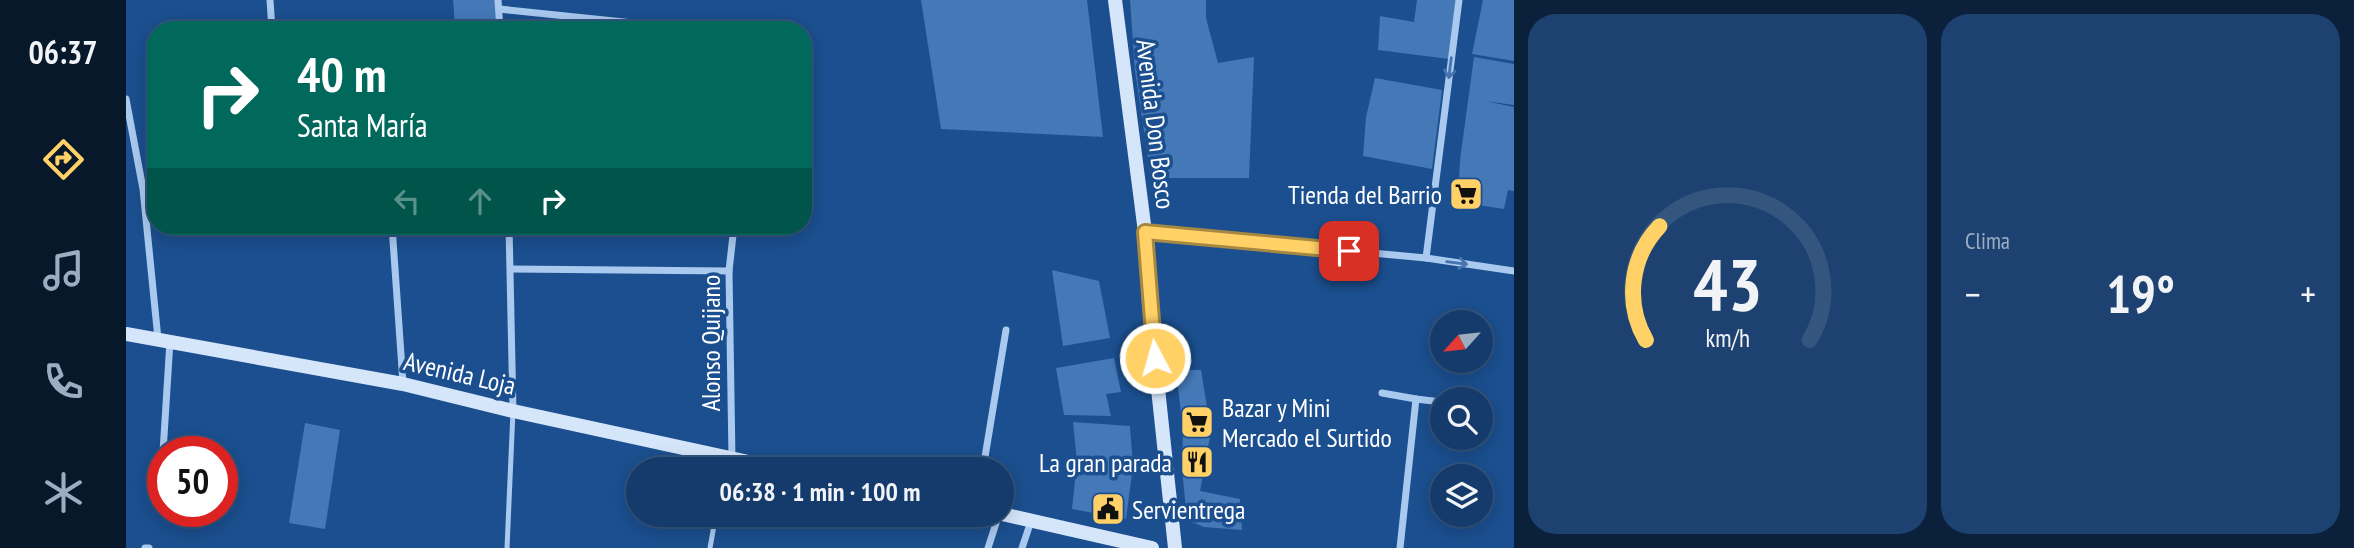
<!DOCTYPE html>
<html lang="es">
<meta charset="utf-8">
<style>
body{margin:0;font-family:"PT Sans Narrow",sans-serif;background:#1d4271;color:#f1f3f6;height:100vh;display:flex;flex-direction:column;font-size:26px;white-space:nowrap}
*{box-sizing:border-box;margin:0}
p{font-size:23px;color:#9dadc1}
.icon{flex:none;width:38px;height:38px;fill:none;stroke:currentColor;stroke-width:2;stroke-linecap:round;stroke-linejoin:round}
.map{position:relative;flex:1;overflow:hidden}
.side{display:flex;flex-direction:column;gap:14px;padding:14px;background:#0b203b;width:840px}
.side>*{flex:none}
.banner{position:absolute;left:21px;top:21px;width:665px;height:214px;border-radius:28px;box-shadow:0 4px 18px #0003,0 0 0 2px #33557e;background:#00695c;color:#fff;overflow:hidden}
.needle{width:46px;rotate:243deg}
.buttons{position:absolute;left:1304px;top:310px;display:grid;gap:14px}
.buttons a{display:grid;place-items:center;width:63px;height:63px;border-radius:50%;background:#143b6b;box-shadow:0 4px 18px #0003,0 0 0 2px #33557e;font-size:35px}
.speed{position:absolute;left:21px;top:436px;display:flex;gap:14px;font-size:35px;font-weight:700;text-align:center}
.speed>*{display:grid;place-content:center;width:91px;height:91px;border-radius:50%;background:#143b6b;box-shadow:0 4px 18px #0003,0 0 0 2px #33557e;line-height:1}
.speed .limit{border:10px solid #d22;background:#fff;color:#111}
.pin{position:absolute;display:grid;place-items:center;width:60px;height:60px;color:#fff;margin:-30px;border-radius:14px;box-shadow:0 4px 10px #0006}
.me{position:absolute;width:77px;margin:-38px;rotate:354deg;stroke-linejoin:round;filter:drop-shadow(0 0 5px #0008)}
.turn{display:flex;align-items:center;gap:24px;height:147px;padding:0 35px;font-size:32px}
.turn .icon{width:91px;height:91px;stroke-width:2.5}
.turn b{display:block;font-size:49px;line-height:60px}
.lanes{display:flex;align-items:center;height:66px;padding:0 35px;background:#0003;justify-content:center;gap:35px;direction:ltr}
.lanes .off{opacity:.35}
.big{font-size:52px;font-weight:700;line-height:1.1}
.side .card{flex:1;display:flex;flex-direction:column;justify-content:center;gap:10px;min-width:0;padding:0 24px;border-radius:28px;background:#1d4271}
.side .dial{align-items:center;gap:0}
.dial svg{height:182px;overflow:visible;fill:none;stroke:#33557e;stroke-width:7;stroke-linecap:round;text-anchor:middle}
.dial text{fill:#f1f3f6;stroke:none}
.heat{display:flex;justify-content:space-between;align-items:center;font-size:38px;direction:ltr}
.side .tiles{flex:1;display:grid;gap:14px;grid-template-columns:repeat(2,1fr)}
.trip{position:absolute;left:500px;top:457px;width:388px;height:70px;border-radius:35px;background:#143b6b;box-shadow:0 4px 18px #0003,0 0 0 2px #33557e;font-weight:700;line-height:70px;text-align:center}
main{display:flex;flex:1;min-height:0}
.menu{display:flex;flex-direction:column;width:126px;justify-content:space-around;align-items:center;background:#08182b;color:#9dadc1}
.menu .icon{width:49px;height:49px}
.menu .active{color:#ffd166}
.menu b{font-size:32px;color:#f1f3f6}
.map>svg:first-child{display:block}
</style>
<main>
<nav class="menu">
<b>06:37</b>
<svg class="icon active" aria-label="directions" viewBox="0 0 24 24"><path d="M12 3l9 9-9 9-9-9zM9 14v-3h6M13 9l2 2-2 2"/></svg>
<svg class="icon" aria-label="music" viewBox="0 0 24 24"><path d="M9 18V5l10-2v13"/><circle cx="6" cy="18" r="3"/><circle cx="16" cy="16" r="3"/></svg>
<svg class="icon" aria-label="phone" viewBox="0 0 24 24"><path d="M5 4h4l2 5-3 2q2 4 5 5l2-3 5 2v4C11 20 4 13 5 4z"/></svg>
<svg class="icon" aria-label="climate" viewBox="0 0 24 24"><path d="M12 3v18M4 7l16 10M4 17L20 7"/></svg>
</nav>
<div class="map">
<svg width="1388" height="548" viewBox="0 0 1388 548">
<rect width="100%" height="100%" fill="#1b4f8f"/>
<g fill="#4478b7">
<path d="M327,0H370V29L329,26Z"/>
<path d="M795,0H961L977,137L815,129Z"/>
<path d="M1004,0H1080V18L1092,63L1128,57L1123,178H1025L1009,71Z"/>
<path d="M1291,0H1330L1323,59L1252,50L1254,16L1288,22Z"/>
<path d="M1357,0H1388V61L1346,54Z"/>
<path d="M1348,57L1388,64V105L1359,101L1388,107V191L1382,190L1378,209L1332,202L1334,160Z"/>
<path d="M1249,78L1316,90L1306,169L1237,156L1240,117Z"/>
<path d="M926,270L973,281L984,338L937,346Z"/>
<path d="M988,358L995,392L980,394L985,416L938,415L930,368Z"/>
<path d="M1050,370H1075L1085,432L1074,491L1114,499L1116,530L1078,527L1061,520L1056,469L1057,430Z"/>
<path d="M947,422L1004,426L1007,466L1000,519L946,509L951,462Z"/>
<path d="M179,423L214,430L199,529L163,523Z"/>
</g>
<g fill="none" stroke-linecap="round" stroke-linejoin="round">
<g stroke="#a9c9ee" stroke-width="5">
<path d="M593,469L594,457"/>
<path d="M569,514L590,516"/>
<path d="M381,548L387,411"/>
<path d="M584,548L590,514"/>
</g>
<g stroke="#a9c9ee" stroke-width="7">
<path d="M144,0L146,30"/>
<path d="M372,0L374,30"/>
<path d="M373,9L575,30"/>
<path d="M0,99L17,189L32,339"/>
<path d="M266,226L277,383"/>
<path d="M383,226L387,410"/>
<path d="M1019,232L1300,258L1388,271"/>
<path d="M1300,258L1333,0"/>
<path d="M385,269L603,271"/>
<path d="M1256,393L1290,399L1274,548"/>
<path d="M1290,399L1315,402"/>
<path d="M37,452L44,341"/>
<path d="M606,459L603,271L608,226"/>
<path d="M857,469L880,330"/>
<path d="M35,485L37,454"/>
<path d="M19,548H23"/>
<path d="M862,548L873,514"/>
<path d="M896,548L905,521"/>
</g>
<g stroke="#d6e6fa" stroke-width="14">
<path d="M989,0L1019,232L1023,304L1049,548"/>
<path d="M0,334L277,384L387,411L654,469"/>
<path d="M876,514L1026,548"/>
</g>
</g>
<defs><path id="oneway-shaft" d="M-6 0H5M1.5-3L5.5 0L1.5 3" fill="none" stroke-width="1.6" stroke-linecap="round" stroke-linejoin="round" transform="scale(1.75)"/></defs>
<g stroke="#4674ac">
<use href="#oneway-shaft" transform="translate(1324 68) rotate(97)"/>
<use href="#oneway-shaft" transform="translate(1331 263) rotate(8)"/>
</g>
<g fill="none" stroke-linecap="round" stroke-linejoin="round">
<defs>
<path id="route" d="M1029,358L1019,232L1223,251"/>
</defs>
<use href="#route" stroke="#a68842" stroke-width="18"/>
<use href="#route" stroke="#ffd166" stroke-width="12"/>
</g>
<defs>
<symbol id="supermarket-square" viewBox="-11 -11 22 22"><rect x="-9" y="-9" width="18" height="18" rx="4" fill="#ffd166" stroke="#1b4f8f"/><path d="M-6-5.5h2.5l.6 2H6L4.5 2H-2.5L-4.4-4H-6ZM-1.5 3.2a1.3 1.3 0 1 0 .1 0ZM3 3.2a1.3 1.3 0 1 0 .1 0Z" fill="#111"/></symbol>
<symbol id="restaurant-square" viewBox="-11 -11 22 22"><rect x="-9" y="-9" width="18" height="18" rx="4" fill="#ffd166" stroke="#1b4f8f"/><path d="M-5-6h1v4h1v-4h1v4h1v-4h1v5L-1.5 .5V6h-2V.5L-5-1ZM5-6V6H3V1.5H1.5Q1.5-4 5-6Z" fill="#111"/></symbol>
<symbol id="civic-square" viewBox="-11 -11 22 22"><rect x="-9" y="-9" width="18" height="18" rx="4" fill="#ffd166" stroke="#1b4f8f"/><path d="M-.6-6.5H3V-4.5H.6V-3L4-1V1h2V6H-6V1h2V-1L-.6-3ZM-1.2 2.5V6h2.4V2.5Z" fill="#111"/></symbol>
</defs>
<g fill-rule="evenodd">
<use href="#supermarket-square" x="1321" y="175" width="38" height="38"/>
<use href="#supermarket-square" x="1052" y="403" width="38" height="38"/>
<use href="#restaurant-square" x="1052" y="443" width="38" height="38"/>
<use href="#civic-square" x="963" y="490" width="38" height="38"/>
</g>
<g text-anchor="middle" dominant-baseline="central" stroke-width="7" stroke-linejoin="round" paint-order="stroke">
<g font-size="26" fill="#fff" stroke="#1b4f8f">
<text transform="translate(1030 124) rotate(83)">Avenida Don Bosco</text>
<text transform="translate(584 343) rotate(-90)">Alonso Quijano</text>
<text transform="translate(334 373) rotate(13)">Avenida Loja</text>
</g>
<g font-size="26" fill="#fff" stroke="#1b4f8f" text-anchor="end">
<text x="1316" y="194">Tienda del Barrio</text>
<text x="1096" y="407" text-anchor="start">Bazar y Mini<tspan x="1096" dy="30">Mercado el Surtido</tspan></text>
<text x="1046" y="462">La gran parada</text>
<text x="1006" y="509" text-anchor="start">Servientrega</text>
</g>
</g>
</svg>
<div class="buttons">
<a><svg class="needle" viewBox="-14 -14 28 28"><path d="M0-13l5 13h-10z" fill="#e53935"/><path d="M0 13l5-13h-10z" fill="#9dadc1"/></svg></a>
<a><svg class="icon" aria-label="search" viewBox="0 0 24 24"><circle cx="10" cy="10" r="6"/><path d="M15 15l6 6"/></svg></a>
<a><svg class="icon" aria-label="layers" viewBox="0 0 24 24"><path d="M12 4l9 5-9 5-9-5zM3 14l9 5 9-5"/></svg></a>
</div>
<div class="speed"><div class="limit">50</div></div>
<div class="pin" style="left:1223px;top:251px;background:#d93025"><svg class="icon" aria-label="arrive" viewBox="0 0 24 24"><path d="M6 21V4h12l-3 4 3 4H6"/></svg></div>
<svg class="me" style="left:1029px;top:358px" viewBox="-20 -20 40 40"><circle r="17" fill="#ffd166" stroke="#fff" stroke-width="3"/><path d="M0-11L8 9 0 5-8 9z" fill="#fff"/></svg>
<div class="trip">06:38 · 1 min · 100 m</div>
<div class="banner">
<div class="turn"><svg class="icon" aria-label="right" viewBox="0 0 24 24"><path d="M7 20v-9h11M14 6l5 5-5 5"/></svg><div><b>40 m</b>Santa María</div></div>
<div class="lanes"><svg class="icon off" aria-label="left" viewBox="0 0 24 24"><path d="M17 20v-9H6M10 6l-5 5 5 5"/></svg><svg class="icon off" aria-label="ahead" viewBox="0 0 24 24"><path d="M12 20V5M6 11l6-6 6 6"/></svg><svg class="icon" aria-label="right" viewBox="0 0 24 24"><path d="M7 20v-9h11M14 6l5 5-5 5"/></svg></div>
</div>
</div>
<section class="side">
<div class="tiles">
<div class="card dial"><svg viewBox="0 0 100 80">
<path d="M14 69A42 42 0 1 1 86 69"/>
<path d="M14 69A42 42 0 0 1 20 19" stroke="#ffd166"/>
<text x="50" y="56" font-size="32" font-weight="700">43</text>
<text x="50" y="72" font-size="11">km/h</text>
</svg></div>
<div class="card"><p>Clima</p>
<div class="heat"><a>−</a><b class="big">19°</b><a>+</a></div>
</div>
</div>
</section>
</main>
